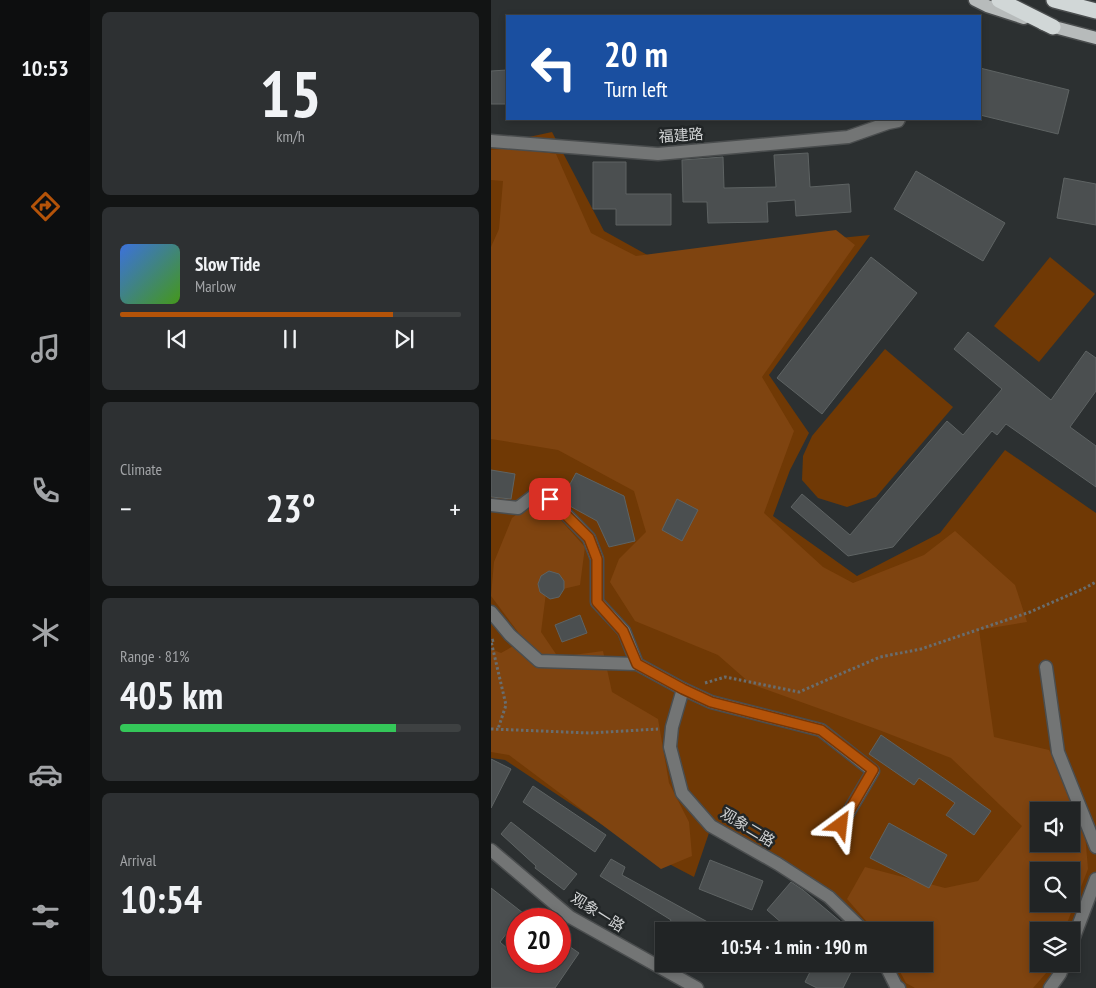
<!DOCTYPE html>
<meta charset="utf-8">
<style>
body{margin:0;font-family:"PT Sans Narrow","Noto Sans SC",sans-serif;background:#2d3032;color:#f1f3f6;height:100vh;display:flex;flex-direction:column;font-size:19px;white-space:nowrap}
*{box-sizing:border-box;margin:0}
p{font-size:16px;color:#a2a4a7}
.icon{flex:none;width:28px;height:28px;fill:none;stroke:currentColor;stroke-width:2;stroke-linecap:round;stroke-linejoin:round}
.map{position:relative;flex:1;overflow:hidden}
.side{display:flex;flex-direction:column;gap:12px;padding:12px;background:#121414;width:401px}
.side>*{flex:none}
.banner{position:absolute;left:15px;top:15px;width:475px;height:105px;border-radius:0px;box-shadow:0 2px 8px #0003,0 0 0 1px #3e4142;background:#1a4fa0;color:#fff;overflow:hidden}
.controls{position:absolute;left:539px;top:802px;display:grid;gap:10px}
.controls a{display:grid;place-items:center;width:50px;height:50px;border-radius:0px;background:#212425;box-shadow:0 2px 8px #0003,0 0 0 1px #3e4142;font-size:25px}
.speed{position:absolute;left:15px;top:908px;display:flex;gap:10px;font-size:25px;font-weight:700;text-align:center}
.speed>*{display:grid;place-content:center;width:65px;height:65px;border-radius:50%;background:#212425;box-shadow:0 2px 8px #0003,0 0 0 1px #3e4142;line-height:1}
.speed .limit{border:8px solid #d22;background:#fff;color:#111}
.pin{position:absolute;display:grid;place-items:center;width:42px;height:42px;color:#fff;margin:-21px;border-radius:10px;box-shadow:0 2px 8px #0006}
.me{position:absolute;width:55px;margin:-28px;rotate:30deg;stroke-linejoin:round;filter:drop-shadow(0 0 4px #0008)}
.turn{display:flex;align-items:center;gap:18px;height:105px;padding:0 15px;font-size:22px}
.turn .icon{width:65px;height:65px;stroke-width:2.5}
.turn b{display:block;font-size:35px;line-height:42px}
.big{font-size:38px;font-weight:600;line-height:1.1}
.side .card{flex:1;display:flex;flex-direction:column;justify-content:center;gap:8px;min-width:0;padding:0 18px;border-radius:8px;background:#2d3032}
.side .dial{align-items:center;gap:0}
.dial b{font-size:65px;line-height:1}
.song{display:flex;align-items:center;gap:15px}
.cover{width:60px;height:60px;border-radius:8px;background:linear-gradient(135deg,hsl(220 70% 55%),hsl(100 70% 35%))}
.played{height:5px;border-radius:2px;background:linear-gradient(90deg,#b45309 80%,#3e4142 80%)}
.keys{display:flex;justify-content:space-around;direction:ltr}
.heat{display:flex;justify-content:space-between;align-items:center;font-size:28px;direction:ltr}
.charge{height:8px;border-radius:4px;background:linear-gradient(90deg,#34c759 81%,#3e4142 0)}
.trip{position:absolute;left:164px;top:922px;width:278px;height:50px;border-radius:0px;background:#212425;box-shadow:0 2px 8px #0003,0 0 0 1px #3e4142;font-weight:600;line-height:50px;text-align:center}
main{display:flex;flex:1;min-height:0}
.menu{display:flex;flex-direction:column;width:90px;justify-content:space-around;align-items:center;background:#0d0e0f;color:#a2a4a7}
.menu .icon{width:35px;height:35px}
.menu .selected{color:#b45309}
.menu b{font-size:22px;color:#f1f3f6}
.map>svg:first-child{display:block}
</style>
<main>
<nav class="menu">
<b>10:53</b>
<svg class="icon selected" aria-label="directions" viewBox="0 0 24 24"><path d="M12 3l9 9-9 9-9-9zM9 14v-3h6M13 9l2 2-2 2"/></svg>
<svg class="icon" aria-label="music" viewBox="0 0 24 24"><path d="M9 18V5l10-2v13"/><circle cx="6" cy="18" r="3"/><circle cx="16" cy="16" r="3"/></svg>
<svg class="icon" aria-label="phone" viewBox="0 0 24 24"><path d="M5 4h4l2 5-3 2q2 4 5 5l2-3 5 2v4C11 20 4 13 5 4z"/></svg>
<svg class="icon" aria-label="climate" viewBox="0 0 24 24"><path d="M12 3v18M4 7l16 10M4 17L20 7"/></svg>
<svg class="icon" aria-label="car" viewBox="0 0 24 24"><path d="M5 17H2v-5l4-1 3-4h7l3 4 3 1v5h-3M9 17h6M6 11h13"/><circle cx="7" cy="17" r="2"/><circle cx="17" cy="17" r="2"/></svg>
<svg class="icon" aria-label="filters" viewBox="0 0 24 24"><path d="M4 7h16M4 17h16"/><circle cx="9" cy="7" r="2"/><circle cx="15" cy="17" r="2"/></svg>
</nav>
<section class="side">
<div class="card dial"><b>15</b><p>km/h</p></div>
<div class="card">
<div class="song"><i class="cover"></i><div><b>Slow Tide</b><p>Marlow</p></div></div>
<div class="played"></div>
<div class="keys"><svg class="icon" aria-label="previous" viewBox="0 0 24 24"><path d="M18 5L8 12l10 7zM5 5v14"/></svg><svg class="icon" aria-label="pause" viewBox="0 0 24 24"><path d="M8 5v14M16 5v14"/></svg><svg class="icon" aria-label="next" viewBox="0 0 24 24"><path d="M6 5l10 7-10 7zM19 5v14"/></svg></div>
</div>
<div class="card"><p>Climate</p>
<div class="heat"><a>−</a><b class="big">23°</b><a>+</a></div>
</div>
<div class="card"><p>Range · 81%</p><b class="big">405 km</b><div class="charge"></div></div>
<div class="card"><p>Arrival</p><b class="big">10:54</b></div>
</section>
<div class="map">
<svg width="605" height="988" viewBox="0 0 605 988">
<rect width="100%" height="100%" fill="#2c3031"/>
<g fill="#703905" fill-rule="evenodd">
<path d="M61,132L113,231L160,257L379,235L278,375L318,433L299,470L282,516L366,576L449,533L514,450L605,513V879L580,931H548V964H573L559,988H408L394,964H432V931H373L338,897L220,827L203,877L142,845L14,760L0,758V145ZM548,811H580V844H548ZM548,871H580V904H548Z"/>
<path d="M559,257L604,294L548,362L503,326Z"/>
<path d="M394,349L462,407L385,497L356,507L327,498L311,480L312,456L321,436Z"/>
</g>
<g fill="#7f4410" fill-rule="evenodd">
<path d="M23,148L65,154L100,233L145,256L345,230L364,245L271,377L303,431L273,513L332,567L362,583L433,555L464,531L524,585L536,622L488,630L503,737L558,750L576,784L594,833L597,869L573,931H548V964H560L556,972L542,988H424L415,983L405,964H432V931H384L356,899L374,867L454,888L487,881L531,826L460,758L388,730L260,684L227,655L144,621L119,582L128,559L155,532L143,491L67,450L0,439V247L8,229L12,181L0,180V150ZM548,811H580V844H548ZM548,871H580V904H548Z"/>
<path d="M48,496L94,547L89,585L55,593L50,632L67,657L112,651L121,692L167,719L178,783L198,822L201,856L170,869L18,755L0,752V649L10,653L33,640L0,596L3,562L21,518Z"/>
</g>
<g fill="#4b4f50" stroke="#5e6363">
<path d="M489,68L578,90L567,134L489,115Z"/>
<path d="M16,70V104H0V71Z"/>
<path d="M317,153L319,187L358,184L360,212L305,216L304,200L276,202L277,222L217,223L216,202H192L191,160L232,157L233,188L285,187L283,155Z"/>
<path d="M102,162H135V194H180V225H125V209H102Z"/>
<path d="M425,171L514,223L492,261L403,209Z"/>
<path d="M573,178L605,184V225L566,218Z"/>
<path d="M380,257L426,293L331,414L286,378Z"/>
<path d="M477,332L560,400L595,351L605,358V391L579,427L605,446V487L515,424L506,435L501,431L402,547L357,556L300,507L311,494L359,535L456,421L472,435L511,389L463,349Z"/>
<path d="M0,470L24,474L20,499L0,497Z"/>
<path d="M85,473L133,496L144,541L118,547L106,521L77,505L71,499Z"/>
<path d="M186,499L207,510L191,541L171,530Z"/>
<path d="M58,571L68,574L73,581V589L68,597L59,599L49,592L47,584L50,576Z"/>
<path d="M89,615L96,633L71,642L64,625Z"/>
<path d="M390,735L500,811L483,835L455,815L464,803L428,778L423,785L378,754Z"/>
<path d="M0,759L20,769L0,808Z"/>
<path d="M42,786L115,835L104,852L32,802Z"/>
<path d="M20,822L86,874L73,890L44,868L45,866L10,834Z"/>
<path d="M398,823L456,855L438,888L379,858Z"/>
<path d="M120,859L134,867L131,875L233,931H174L180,920L109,876Z"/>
<path d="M219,860L272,881L261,910L208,889Z"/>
<path d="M300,882L312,890L350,922L342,931H328L317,921L308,931H300L276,910Z"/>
<path d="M0,888L32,913L26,919V920L9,942L26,957V961H69V940L88,953L64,988H0Z"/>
<path d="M323,964H364L352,988H326L314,982Z"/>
</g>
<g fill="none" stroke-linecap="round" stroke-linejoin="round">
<defs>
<g id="minor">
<path d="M0,141L167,154L357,137L397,123L407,121L408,119"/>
<path d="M0,505L27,508L49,491L68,507L98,538L106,559V602L133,631L146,664L192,689L181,727L179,747L191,793L220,826L287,864L338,897L373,931"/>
<path d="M0,612L19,635L48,661L146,664"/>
<path d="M555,667L567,752L605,847"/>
<path d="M192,689L220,702L330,730L382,771L350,825"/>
<path d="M0,850L79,917L206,988"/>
<path d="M580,945L605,879"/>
<path d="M394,964L405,986L408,988"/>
<path d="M559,988L569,974L573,964"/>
</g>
<g id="major">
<path d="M484,0L496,6L533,18"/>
<path d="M552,24L605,38"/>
</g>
<g id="highway">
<path d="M508,0L562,27"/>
<path d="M563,0L605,11"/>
</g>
</defs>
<use href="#minor" stroke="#4a4d4e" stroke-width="15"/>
<use href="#major" stroke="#4a4d4e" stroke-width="15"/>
<use href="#highway" stroke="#4a4d4e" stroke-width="18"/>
<g stroke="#696d6e" stroke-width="3" stroke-dasharray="2.5 2.5" stroke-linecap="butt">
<path d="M3,640L0,641L15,705L7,729"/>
<path d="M214,683L234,677L308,692L389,657L430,649L539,612L592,589L605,582"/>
<path d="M0,729L99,733L167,729"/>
</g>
<use href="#minor" stroke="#737575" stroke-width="12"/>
<use href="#major" stroke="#b7bbbb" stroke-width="12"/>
<use href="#highway" stroke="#d1d7d7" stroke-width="15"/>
</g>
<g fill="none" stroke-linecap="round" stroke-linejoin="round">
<defs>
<path id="route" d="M59,499L98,538L106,559V602L132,631L146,664L192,689L220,702L330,730L382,770L350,825"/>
</defs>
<use href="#route" stroke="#753606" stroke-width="12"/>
<use href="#route" stroke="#b45309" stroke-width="9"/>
</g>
<g text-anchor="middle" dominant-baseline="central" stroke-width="5" stroke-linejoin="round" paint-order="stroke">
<g font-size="15" fill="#d0d2d3" stroke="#222627">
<text transform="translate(190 135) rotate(-4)">福建路</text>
<text transform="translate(257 827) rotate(31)">观象二路</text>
<text transform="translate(107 912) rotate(32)">观象一路</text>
</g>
</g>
</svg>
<div class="controls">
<a><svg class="icon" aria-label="sound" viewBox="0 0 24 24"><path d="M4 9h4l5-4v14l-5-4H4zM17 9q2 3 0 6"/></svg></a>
<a><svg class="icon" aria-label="search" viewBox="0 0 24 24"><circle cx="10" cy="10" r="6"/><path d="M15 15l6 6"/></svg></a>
<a><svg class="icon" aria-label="layers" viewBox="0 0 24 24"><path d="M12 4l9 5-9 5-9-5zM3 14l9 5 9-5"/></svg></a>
</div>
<div class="speed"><div class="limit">20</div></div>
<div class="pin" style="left:59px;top:499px;background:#d93025"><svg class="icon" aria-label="arrive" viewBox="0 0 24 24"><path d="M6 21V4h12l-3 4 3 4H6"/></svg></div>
<svg class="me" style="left:350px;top:825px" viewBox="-20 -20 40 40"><path d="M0-17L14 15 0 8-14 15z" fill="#b45309" stroke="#fff" stroke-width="4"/></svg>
<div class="trip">10:54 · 1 min · 190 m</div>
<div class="banner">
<div class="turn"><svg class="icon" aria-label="left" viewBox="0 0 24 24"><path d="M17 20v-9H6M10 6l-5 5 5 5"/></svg><div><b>20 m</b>Turn left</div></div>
</div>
</div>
</main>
